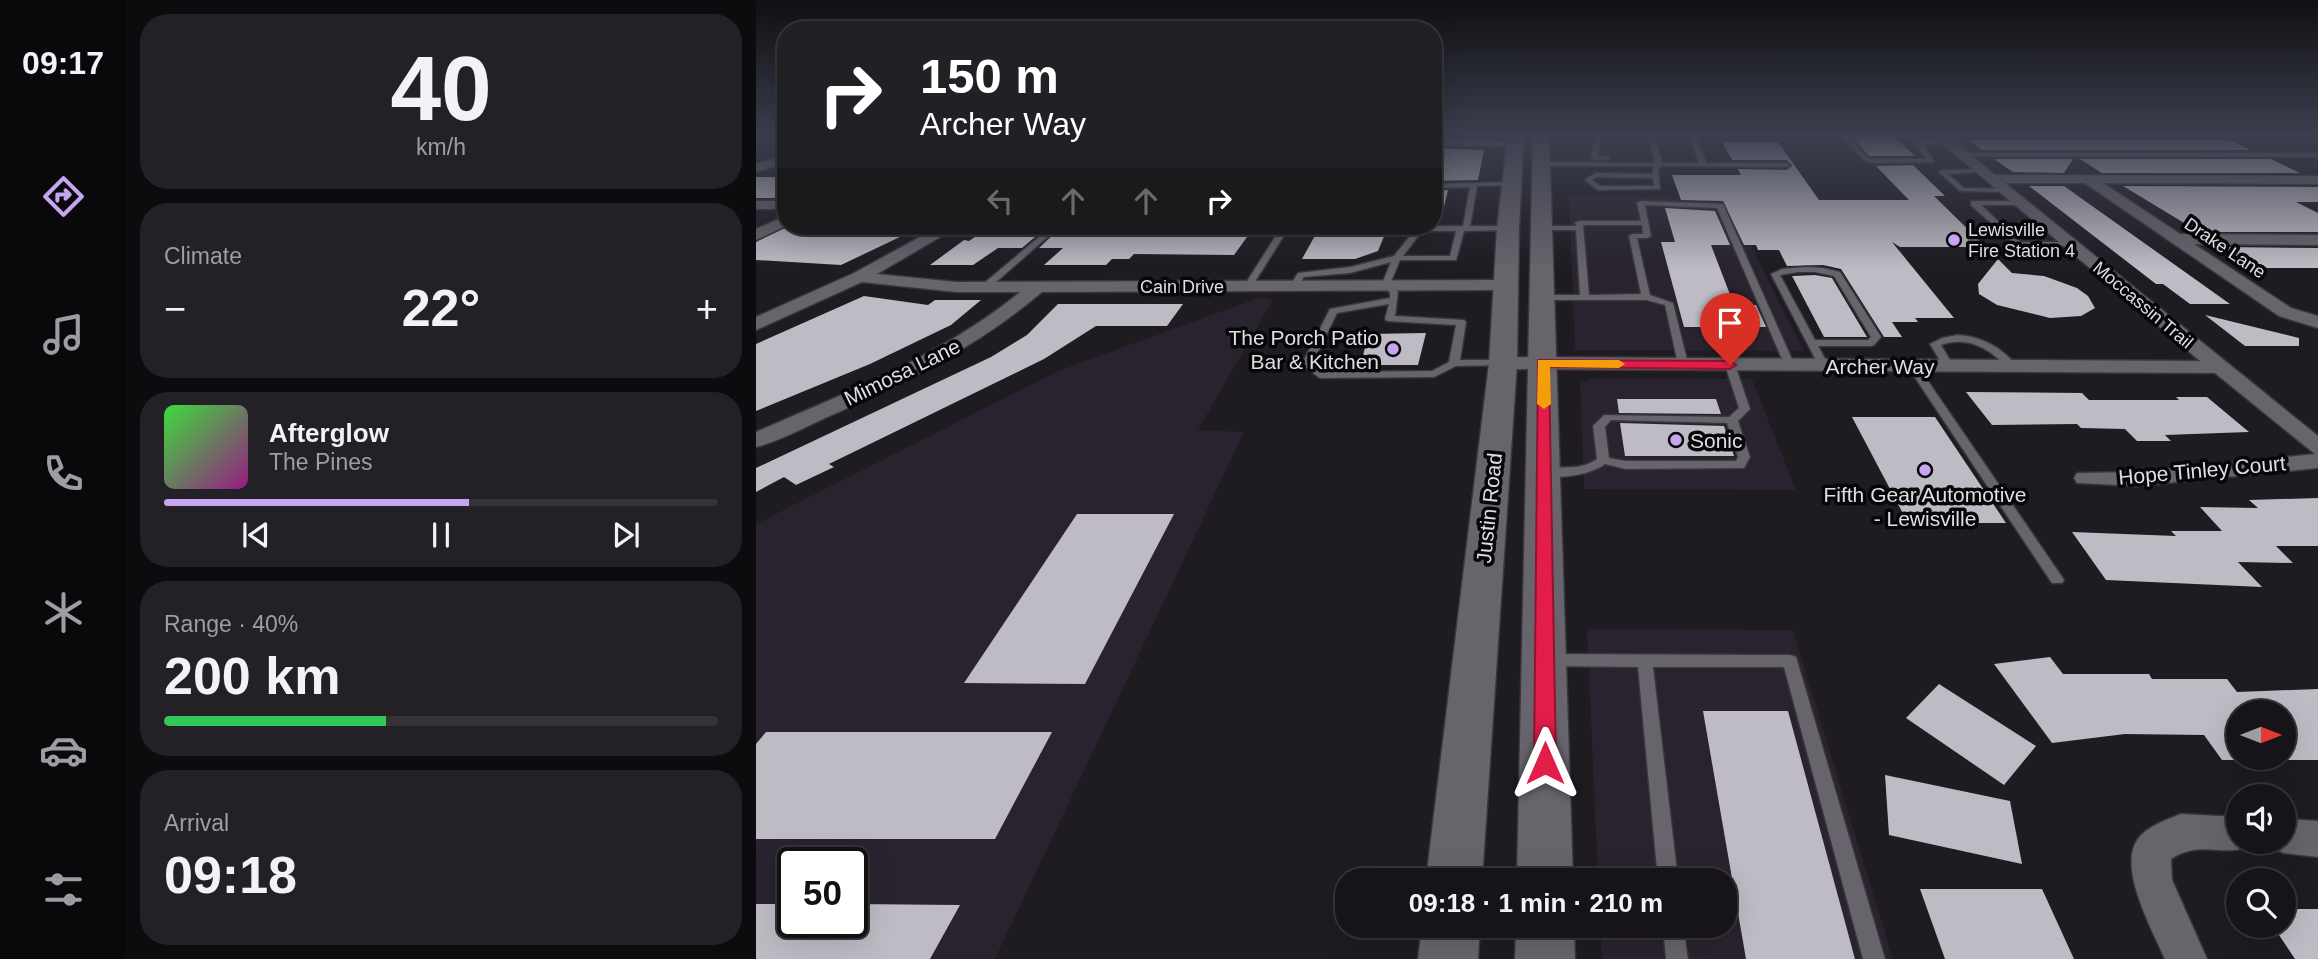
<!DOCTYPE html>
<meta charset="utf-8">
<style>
body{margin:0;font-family:Helvetica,sans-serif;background:#232126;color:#f1f3f6;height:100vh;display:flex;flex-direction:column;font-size:26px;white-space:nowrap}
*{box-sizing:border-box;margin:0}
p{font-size:23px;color:#9e9ea2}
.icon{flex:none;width:38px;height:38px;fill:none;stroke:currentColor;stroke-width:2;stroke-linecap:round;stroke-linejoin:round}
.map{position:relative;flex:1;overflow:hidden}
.panel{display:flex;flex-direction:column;gap:14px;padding:14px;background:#0c0b0e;width:630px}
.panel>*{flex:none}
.top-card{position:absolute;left:21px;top:21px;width:665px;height:214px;border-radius:28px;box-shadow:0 7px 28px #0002,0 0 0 2px #353338;background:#202124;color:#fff;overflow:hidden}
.needle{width:46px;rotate:90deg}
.buttons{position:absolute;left:1470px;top:700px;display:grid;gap:14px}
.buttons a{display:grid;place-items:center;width:70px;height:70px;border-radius:50%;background:#161419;box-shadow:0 7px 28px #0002,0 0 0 2px #353338;font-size:35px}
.speed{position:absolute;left:21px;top:847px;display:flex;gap:14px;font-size:35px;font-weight:700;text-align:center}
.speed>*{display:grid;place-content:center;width:91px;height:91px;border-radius:50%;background:#161419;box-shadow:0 7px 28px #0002,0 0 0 2px #353338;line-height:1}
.speed .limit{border:4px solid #111;border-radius:10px;background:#fff;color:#111}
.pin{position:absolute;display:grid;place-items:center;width:60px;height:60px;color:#fff;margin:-72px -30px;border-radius:50% 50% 50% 0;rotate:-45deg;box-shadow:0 0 7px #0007}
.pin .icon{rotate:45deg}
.me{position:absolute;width:77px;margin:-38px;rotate:0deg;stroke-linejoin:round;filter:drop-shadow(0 0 5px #0008)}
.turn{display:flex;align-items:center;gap:24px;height:147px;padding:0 28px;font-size:32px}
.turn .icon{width:91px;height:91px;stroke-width:2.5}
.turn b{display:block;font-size:49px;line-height:60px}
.lanes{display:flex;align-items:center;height:66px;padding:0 28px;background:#0003;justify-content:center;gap:35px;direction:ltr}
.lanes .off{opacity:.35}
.big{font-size:52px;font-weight:700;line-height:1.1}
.panel .tile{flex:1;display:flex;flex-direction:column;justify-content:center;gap:10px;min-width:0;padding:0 24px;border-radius:28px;background:#232126}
.panel .dial{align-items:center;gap:0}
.dial b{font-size:91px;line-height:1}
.song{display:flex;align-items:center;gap:21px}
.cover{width:84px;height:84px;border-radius:10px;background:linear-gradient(135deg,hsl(120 70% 55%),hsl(310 70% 35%))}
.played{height:7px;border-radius:4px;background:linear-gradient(90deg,#c6a6f0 55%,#353338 55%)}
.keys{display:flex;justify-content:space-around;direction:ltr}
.heat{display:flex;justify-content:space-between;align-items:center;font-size:38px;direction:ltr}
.charge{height:10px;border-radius:5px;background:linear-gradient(90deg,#34c759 40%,#353338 0)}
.trip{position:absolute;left:579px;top:868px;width:402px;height:70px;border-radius:28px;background:#161419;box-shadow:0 7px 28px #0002,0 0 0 2px #353338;font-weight:700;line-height:70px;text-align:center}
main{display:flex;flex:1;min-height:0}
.dock{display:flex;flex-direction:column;width:126px;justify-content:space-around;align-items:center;background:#09080a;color:#9e9ea2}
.dock .icon{width:49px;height:49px}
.dock .current{color:#c6a6f0}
.dock b{font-size:32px;color:#f1f3f6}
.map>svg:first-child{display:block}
</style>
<main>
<nav class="dock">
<b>09:17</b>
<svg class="icon current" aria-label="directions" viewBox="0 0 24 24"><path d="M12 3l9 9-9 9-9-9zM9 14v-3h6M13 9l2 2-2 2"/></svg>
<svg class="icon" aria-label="music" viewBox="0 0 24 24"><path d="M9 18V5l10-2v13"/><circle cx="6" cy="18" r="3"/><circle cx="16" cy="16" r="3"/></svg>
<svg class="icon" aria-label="phone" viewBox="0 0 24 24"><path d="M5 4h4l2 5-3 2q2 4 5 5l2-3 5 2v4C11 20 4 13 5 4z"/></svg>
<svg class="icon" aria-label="climate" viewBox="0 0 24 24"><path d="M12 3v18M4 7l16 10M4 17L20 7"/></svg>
<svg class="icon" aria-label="car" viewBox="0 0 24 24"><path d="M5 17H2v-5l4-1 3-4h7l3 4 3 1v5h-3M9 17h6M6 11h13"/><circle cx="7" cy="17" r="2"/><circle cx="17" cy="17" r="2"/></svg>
<svg class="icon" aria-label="filters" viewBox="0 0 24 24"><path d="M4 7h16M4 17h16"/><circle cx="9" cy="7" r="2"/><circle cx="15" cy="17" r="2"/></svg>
</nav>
<section class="panel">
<div class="tile dial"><b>40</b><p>km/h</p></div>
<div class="tile"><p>Climate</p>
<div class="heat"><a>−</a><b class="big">22°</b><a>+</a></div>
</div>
<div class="tile">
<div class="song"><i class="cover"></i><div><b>Afterglow</b><p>The Pines</p></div></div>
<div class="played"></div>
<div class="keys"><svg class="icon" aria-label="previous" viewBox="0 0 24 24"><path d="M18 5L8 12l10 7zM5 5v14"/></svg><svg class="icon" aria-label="pause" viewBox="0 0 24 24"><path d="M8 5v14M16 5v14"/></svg><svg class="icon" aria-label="next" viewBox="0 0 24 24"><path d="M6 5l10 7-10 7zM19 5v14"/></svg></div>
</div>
<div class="tile"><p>Range · 40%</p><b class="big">200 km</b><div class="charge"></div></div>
<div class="tile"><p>Arrival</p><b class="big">09:18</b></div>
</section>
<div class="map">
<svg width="1562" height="959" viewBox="0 0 1562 959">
<rect width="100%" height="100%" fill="#1e1b21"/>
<g fill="#28232e" fill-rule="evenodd">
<path d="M813,197H970L1048,351L819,350Z"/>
<path d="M505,297L517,300L442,430L488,432L239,959H0V524L302,371ZM37,863H96V922H37Z"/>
<path d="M835,379H996L1040,490L828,489L824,383Z"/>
<path d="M831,629L1037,630L1137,959H846L844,926H970V880H842Z"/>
</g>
<g fill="#bfbbc4">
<path d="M1094,134H1135L1159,156H1113Z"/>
<path d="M1212,140H1473L1495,150H1226Z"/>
<path d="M966,142H1022L1063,200H1153L1120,166L1157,165L1189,196H1178L1230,247H1144L1136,242L1198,318H1159L1162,322H1136L1146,337H1128L1085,269L1067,265L1031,266L1023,250H1002L1000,245H988L967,201L925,200L916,175H985L982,169L1031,170L1036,166L1031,160H976Z"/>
<path d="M677,148L728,150L722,180L677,181Z"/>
<path d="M1238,159H1317L1308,173L1257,172Z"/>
<path d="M1324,159H1515L1544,173H1346Z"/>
<rect x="0" y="177" width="30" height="21"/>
<path d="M1273,186H1308L1474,304H1434L1407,284H1400Z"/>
<path d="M1367,186L1562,187V202H1540L1562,213V232H1443Z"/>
<path d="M692,190L685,220L677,219V191Z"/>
<path d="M909,208L959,211L974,245H955L978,305H1000L1010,327H928L905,242H919Z"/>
<path d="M33,226H167L85,265L0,260V242Z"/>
<path d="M235,226H292L266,248H242L217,265H174L208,240L213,241Z"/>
<path d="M306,226H499L478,255L378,254L373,259H356L350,265H288L307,248H283Z"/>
<path d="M561,232L592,234H629L622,251L599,259H546Z"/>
<path d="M1467,247L1562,248V268H1499Z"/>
<path d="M1242,259L1256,273L1288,276L1321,288L1332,296L1339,308L1325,316L1294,318L1241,305L1223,294L1222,284Z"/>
<path d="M1059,275L1076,278L1111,337H1068L1036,276Z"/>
<path d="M108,296L172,305L179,300H225L195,325L114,364L0,411V344Z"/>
<path d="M302,304H427L411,326H340L288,359L73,464L78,467L40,485L28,477L0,492V468L235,357L271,335Z"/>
<path d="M1449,315L1543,338V346H1489Z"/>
<path d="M670,333L662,365H605L612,334Z"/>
<path d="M1210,392L1326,393L1333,400H1423L1420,397H1451L1493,432L1409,435L1415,441H1381L1369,429L1325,428L1321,424L1236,425Z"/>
<path d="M861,399H960L965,414L863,413Z"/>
<path d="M1096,417H1179L1250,523H1152Z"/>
<path d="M864,423L968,426L978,456H869Z"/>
<path d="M1562,498V546H1520L1537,563L1482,562L1506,587L1350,580L1316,532L1420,536L1415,531H1466L1444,507L1502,508L1493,500Z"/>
<path d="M321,514H418L329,684L208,683Z"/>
<path d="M1294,657L1307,674H1393L1396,679H1471L1481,692L1562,689V760H1528V712H1482V760H1466L1448,735L1369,734L1296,743L1238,664Z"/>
<path d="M1183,684L1280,746L1248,785L1150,718Z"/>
<path d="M947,711H1032L1099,959H990Z"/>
<path d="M10,732H296L239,839H0V744Z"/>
<path d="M1129,775L1254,801L1266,864L1133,835Z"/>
<path d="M1164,889H1286L1318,959H1189Z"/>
<path d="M0,904H37V922H96V904L204,905L174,959H0Z"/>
<path d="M1528,909H1562V959H1539L1517,926H1528Z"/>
</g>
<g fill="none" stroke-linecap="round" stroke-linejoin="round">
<defs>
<g id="lane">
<path d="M840,134H846L842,156L854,157V159L838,160L835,158Z"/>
<path d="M892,134H898L906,163H943L933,134H939L950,163H1031L1034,165L1031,167L905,166L902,171L904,189L842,190L830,181V179L840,173L896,174L898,166H785L782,164L785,162L899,163ZM841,177L897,178L898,186H844L836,180Z"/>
<path d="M1083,134H1090L1112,158L1117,159H1171L1151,134H1158L1164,140H1190L1193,142L1190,144H1167L1178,162L1117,163L1108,160Z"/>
<path d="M677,141L758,142L761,144L758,146L677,145Z"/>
<path d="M1206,153H1562V157L1204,156Z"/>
<path d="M1228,169L1229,170L1226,172L1192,174L1208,188L1252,189L1255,191L1254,192L1204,191L1183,172L1186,170Z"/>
<path d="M757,182L758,183L755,185L721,186L714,226H755V230L708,231L700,260H644L634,284L642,292L639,316L708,320L710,322L704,360H747L752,363L751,365L700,366L678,377L564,378L550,368L548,360L574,309L634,298V293L626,284L635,262L594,273L548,277L540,289H534L533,287L542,273L594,267L638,256L658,231H592L585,226H707L714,187L677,188V184ZM666,231H700L694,256H647ZM633,304L629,319L631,321L700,325L693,362L676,371L567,372L559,365L558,360L581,313Z"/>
<path d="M885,201L967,204L1039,366L1038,368L1034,369L1029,366L961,208L889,205L895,236L891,238H881L894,295L917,303L932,364L931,366L927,367L922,364L909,305L890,300H783V296L786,295H824L820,230H782V226H820L819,223L823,221H885L881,203ZM827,225H886L887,234H877L873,236L885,294L833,295Z"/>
<path d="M1215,201H1269L1270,203L1266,205H1225L1246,225H1294L1298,227L1294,229H1251L1265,242H1314L1318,244L1314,246H1260L1215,205Z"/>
<path d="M296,226H304L232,289H226V285Z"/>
<path d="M526,226H534L495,288H489L488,286Z"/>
<path d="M1050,267L1067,268L1084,272L1125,337L1118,345L1115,346H1062L1073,366L1068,369L1063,366L1015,274L1026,269ZM1042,272H1059L1078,276L1115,337L1112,340H1059L1024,275Z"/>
<path d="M1201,335C1225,336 1245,347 1261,366L1256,369L1252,368C1234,349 1212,335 1185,345L1198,367L1193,370L1189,369L1174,344L1186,338Z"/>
<path d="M974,362L979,365L994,409L982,421L994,457L988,468L870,469L849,464C835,475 796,482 782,472C797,462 820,474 841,459L837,426L848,415L973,417L983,408L969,365ZM855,420L971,423L982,457L980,461H870L853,458L849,427Z"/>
<path d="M1157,364L1161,365L1306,577L1308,580L1306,583H1296L1152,367Z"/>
<path d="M796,654L1034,655L1040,657L1129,959H1107L1028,667H897L922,880H902L882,667L796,666L790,664L788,660L790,656Z"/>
<path d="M907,926H927L932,959H910Z"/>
</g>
<g id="street">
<path d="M1175,134H1189L1239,175L1562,176V184L1347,183L1424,234L1562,235V245L1438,244L1535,308L1562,316V328L1523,316L1329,183H1249L1562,436V468L1380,486L1321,483L1318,478L1321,473L1380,472L1559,454L1459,373L747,369L737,363L747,357L1444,361Z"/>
<path d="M30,155V163L0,172V164Z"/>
<rect x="0" y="201" width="30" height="8"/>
<path d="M30,216V226L0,240V229Z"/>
<path d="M184,226H203L121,274L200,282L749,280L758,285L749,290L286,292C221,347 147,384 69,418C47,428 24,441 0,447V432C91,392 186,356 264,292H200L106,282L0,330V317L98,273Z"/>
<path d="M1425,814L1482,817V842H1497L1495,846C1464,858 1445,839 1415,859L1416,880L1451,959H1409C1397,931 1361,867 1382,839C1390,827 1412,819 1425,814Z"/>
<path d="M1528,819L1562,821V857L1528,853L1515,848L1512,842H1528Z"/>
</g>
<g id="secondary">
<path d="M752,134H768L763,228L761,363L726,880H670L733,363L741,228Z"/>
<path d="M777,134H793L817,880H761Z"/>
<path d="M666,926H724L722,959H662Z"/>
<path d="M760,926H818L819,959H759Z"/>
</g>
</defs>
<use href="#lane" stroke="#37363a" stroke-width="3"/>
<use href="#street" stroke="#37363a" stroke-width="3"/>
<use href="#secondary" stroke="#37363a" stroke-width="3"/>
<use href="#lane" fill="#67646b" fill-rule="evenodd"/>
<use href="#street" fill="#67646b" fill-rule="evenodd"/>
<use href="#secondary" fill="#67646b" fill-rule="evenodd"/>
</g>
<linearGradient id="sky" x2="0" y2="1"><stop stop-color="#100f12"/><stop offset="0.5" stop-color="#3b3f4e"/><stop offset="1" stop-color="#3b3f4e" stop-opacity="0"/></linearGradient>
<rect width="1562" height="269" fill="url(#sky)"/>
<path fill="#e11d48" stroke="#92132f" stroke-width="2" d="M782,360L974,361L980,365L974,369L793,367L800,763L797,770L789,773L781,770L778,763Z"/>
<path fill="#f59e0b" d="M782,360H863L869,364L863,368L794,367L795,404L788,409L781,404Z"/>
<g fill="#c6a6f0" stroke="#070709" stroke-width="2.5">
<circle cx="1198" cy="240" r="7"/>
<circle cx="637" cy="349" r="7"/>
<circle cx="920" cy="440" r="7"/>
<circle cx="1169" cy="470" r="7"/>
</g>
<g text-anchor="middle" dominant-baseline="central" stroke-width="7" stroke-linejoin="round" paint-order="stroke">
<g font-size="18" fill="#dfdee2" stroke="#070709" text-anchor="start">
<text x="1212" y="230">Lewisville<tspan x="1212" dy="21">Fire Station 4</tspan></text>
</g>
<g font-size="18" fill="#dfdee2" stroke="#070709">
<text transform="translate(1469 248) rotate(34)">Drake Lane</text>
<text x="426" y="287">Cain Drive</text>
<text transform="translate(1387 305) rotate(40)">Moccassin Trail</text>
</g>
<g font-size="21" fill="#dfdee2" stroke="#070709" text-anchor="end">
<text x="623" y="337">The Porch Patio<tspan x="623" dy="24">Bar &amp; Kitchen</tspan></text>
<text x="934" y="440" text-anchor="start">Sonic</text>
<text x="1169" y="494" text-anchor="middle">Fifth Gear Automotive<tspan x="1169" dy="24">- Lewisville</tspan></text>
</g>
<g font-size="21" fill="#dfdee2" stroke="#070709">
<text x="1124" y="366">Archer Way</text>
<text transform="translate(146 372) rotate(-26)">Mimosa Lane</text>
<text transform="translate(1446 470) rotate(-5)">Hope Tinley Court</text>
<text transform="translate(733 508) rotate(-84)">Justin Road</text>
</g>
</g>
</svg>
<div class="buttons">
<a><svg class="needle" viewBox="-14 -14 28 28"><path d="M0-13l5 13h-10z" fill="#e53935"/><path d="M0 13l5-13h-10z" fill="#9e9ea2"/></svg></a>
<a><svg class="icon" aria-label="sound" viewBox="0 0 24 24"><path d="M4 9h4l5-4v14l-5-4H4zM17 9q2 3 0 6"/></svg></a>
<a><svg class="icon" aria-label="search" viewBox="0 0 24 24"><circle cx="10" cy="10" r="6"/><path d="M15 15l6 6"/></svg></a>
</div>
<div class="speed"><div class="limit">50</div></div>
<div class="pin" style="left:974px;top:365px;background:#d93025"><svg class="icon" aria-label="arrive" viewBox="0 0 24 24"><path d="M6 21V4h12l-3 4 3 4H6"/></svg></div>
<svg class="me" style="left:789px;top:763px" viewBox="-20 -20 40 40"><path d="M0-17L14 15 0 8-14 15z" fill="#e11d48" stroke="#fff" stroke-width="4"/></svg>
<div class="trip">09:18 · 1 min · 210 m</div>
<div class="top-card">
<div class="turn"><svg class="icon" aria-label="right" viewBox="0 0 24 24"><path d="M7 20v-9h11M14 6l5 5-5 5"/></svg><div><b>150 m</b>Archer Way</div></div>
<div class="lanes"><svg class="icon off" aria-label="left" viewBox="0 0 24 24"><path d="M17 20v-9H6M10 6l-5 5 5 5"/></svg><svg class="icon off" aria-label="ahead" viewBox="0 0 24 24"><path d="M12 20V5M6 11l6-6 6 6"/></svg><svg class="icon off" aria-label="ahead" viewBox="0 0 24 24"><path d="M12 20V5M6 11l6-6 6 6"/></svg><svg class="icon" aria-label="right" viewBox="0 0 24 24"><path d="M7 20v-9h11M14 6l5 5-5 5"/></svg></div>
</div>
</div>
</main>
